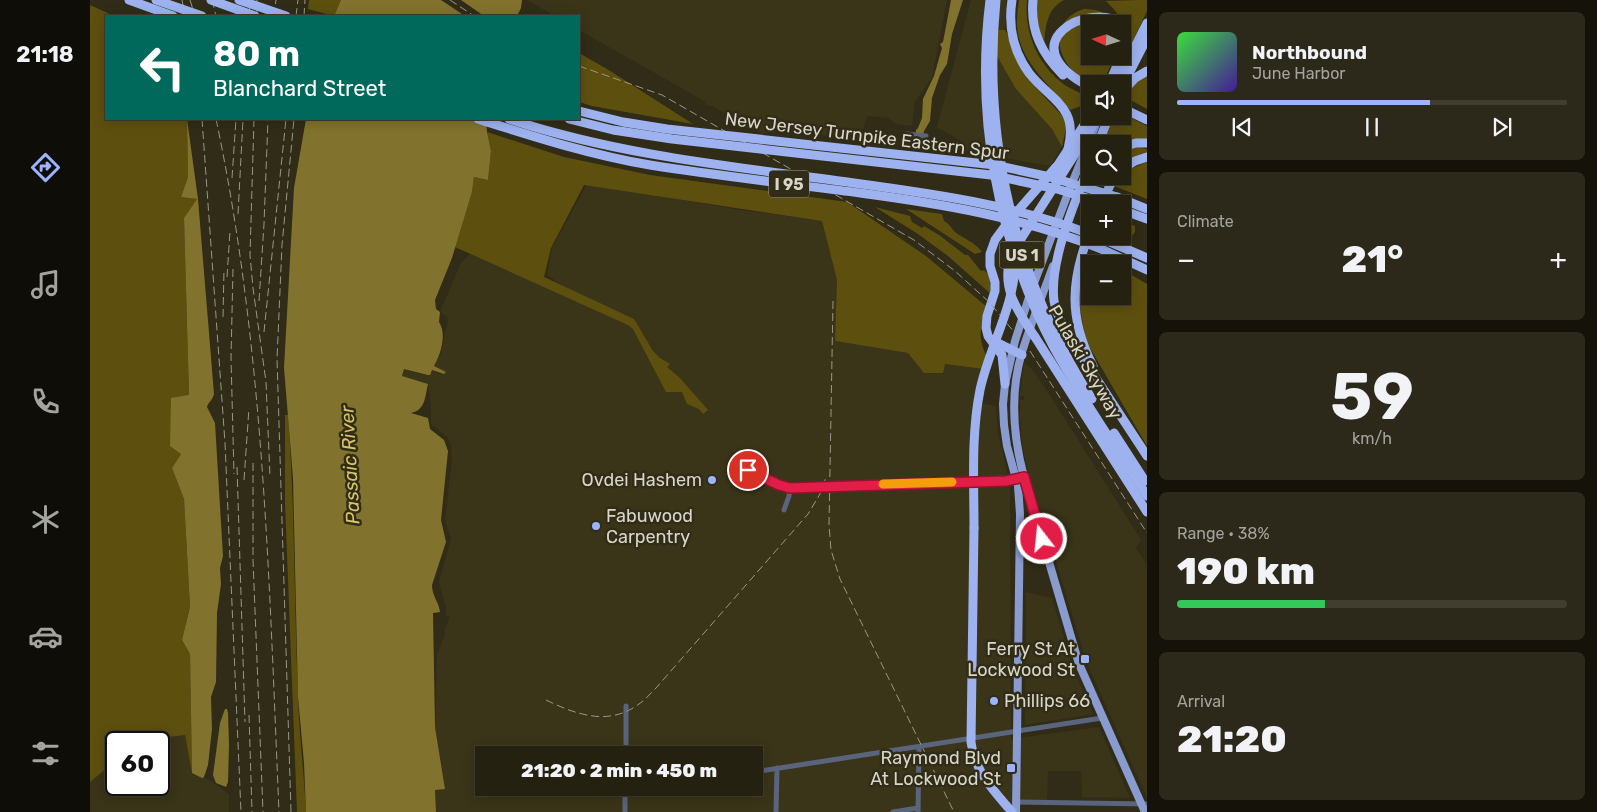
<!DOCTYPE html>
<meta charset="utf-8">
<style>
body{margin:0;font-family:Rubik,sans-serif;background:#2c291a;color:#f1f3f6;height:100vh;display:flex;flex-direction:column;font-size:19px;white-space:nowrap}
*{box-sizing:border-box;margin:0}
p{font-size:16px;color:#a3a39f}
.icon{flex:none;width:28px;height:28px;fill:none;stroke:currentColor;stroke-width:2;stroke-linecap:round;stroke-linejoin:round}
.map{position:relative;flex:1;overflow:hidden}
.sheet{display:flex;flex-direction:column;gap:12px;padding:12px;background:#141209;width:450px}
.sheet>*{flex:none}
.guide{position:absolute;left:15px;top:15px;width:475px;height:105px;border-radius:0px;box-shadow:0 2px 12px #0003,0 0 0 1px #413e31;background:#00695c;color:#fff;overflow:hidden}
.needle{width:32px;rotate:274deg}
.controls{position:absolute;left:991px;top:15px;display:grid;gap:10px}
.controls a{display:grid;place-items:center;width:50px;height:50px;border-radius:0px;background:#242111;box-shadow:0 2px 12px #0003,0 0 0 1px #413e31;font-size:25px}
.speed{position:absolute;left:15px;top:731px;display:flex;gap:10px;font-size:25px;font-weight:700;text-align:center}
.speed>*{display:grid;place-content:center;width:65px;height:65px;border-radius:50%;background:#242111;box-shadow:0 2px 12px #0003,0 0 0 1px #413e31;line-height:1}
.speed .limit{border:2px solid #111;border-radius:8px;background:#fff;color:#111}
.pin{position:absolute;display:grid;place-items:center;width:42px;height:42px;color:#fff;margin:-21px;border:2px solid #fff;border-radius:50%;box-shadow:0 1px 5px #0007}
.me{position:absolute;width:55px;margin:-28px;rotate:344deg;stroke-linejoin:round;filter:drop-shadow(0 0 4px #0008)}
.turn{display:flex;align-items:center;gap:18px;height:105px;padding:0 25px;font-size:22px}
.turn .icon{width:65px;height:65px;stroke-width:2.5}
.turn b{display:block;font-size:35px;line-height:42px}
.big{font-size:38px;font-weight:800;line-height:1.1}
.sheet .card{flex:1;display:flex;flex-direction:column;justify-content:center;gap:8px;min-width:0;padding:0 18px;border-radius:8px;background:#2c291a}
.sheet .dial{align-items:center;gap:0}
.dial b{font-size:65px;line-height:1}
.song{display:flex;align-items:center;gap:15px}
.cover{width:60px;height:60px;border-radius:8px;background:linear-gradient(135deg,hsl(120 70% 55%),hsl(260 70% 35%))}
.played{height:5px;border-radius:2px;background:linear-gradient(90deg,#9cb4fd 65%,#413e31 65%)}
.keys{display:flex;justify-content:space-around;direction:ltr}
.heat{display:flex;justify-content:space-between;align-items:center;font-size:28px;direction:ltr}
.charge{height:8px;border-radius:4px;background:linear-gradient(90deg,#34c759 38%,#413e31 0)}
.trip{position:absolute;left:385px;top:746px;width:288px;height:50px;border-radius:0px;background:#242111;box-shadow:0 2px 12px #0003,0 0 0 1px #413e31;font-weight:800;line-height:50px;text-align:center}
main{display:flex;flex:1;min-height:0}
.tabs{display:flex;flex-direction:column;width:90px;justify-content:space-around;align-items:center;background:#0e0d07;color:#a3a39f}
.tabs .icon{width:35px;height:35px}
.tabs .current{color:#9cb4fd}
.tabs b{font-size:22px;color:#f1f3f6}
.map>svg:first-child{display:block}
</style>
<main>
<nav class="tabs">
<b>21:18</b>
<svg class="icon current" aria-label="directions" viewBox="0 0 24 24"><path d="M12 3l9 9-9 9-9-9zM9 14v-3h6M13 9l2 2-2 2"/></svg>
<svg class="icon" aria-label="music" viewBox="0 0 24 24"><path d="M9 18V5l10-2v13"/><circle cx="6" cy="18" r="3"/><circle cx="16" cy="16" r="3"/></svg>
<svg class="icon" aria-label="phone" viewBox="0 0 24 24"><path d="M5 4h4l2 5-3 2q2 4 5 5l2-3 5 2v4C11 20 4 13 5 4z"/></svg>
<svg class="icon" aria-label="climate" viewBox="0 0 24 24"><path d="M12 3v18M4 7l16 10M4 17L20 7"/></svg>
<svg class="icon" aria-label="car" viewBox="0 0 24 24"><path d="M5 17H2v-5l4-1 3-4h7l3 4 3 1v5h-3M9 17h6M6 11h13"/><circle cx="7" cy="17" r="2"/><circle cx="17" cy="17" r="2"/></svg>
<svg class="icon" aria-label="filters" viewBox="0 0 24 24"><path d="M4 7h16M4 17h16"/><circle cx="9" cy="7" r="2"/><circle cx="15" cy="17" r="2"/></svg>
</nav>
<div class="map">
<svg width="1057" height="812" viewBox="0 0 1057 812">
<rect width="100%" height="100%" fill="#302c17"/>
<g fill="#3a3518" fill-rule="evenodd">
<path d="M437,0H857L842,78L825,101L822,124L821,126L806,124L798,118L777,116L770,139L740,137L712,131L671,133L620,105L619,106L615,104L616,102L489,30V16H465Z"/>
<path d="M881,0H916L915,30H908L926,89L962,129L972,147L960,166L870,150L871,141L847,127Z"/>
<path d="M497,184L651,210L732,221L747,280L745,341L818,353L854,364L893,369L885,402L906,406L908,433L920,485L921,739L1009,727L1040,798L992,797L991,771H958L957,803H928L927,812H346L345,789H355L345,727L347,654L356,632L354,631L360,617L356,616V607L349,582L361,538L355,520L362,460L361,445L358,438L341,424V406L338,384L312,377L314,369L337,375L342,370L352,375L344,366L351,353L358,320L357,316L350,312L371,263L380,254L476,297L473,286L457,275L462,248ZM394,755H664V788H394Z"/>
<path d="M934,363L942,369L963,400L1051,540L1046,548L1057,565V798L997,663L937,467L933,449L930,418V400H934V396H930Z"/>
<path d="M936,517H938L947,551L937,552Z"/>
<path d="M936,592L962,598L984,671L1003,714L935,725Z"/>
<path d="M95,735L102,773L114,777L139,794V812H0V782L17,768L26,764V785H69V742L79,737Z"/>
</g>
<g fill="#5d500f">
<path d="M219,0H251L244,16L218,9Z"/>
<path d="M929,0H937C934,32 947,63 972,83C980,89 991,93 1000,97V103L980,110C959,84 928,60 927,24C927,16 928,8 929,0Z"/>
<path d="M946,0H974C956,9 955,29 954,47L947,28Z"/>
<path d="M1049,0H1057V11L1035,57C1040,31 1034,19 1016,1Z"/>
<path d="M0,5L24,16H16V119H97L98,177L91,197L107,199L94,218L99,395L91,454L82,468L94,499L100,607L92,640L100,654L102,773L95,735L79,737L69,742H26V764L17,768L0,782Z"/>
<path d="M994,9C1007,9 1017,12 1025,24H1000V56H1025L1012,84C975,84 947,24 994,9Z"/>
<path d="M908,30H915C922,40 924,58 932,70C944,87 961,103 976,120V128L972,147L962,129L926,89L907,56Z"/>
<path d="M489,53L517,69L603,124L502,106L489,102Z"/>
<path d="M1055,75H1057V109L1033,96V94Z"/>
<path d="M1033,114L1057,126V140L1030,144H1013L1023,116H1032Z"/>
<path d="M397,132L474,157L560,175L757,202L836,256L897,307C890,328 887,336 897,357L893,369L855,364L853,373H834L818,353L745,341L747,280L732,221L494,185L461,248L454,277L544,319L563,351L570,358L580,364L577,367L590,378L618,410L613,414L609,409L597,404L592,392H576L543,329L538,325L365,247L382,192L384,177L398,180L401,151Z"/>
<path d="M1046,147L1057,149V155L1033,166V151Z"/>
<path d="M1057,162V199L1024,186L1040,169Z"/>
<path d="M785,207L820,216L822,222L832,228L834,226L849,235L875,255H878L891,271L894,270L898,274L900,280L902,295L858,256L828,234Z"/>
<path d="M816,209L852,214L854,221C860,224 861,228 865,232C874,239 885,242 892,252L885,254Z"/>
<path d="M1033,221L1045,226V232L1039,240L1028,236H1032Z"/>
<path d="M997,255L1017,264H1000V296H1032L1033,270L1057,284V446L996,341L987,291Z"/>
<path d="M195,415H198C205,508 204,601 208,695C209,734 214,773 216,812H207L195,502Z"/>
</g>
<g fill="#81732d">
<path d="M251,0H432L431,8L427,16H244Z"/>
<path d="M861,0H873L862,34L857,64L850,75L842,98L840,121L834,131L831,146L827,145L825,142L826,130L828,128L832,118L833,99L844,76L852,48L850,44L853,42Z"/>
<path d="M97,119L108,199L124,394C123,400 118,402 117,407L125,423L133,556L130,568L131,584L127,613L126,682L121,697L122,729L118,765L114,777L112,778L102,773L100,654L92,640L100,607L94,499L82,468L91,454L80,446L81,398L99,395L94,218L107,199L91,197L98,177Z"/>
<path d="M216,119H396L397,132L401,151L398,180L384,177L382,192L362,258L345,300L346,309L350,312L349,322C357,334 351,354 344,366L356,372L354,374L342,370L340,375H338L314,369L312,376L338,384C335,398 335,410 321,413L338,418L340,429L354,440L358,451L351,520L356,542L342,585C342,596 349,602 350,612L343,613L345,727L355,789L345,790L346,812H216L214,763L208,697L203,478L194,368L204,188Z"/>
<path d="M135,709H137L138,713L139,745L138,782L136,787L126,783L123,775L130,723Z"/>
</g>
<path fill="#302c17" d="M351,0H371L394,16H375Z"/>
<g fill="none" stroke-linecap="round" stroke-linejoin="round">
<g stroke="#5b647d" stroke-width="5">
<path d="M817,134L836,136"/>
<path d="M658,470L689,485L700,488L916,481L928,478"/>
<path d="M694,510L699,496L700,488"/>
<path d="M536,755V706"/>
<path d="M664,772L1012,718"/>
<path d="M535,791L559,788"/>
<path d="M926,802L1057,804"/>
<path d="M535,812V788"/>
<path d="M686,812L687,768"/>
<path d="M803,812L828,808"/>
<path d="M828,812L829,747"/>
</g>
<g stroke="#8a9ccf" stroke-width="8">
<path d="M963,266C953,294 941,323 932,352C920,392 923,436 934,477L989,664L1055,812"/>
<path d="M926,812L930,514L928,486L917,446L914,425L913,404L915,384L925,341L941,291L980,188L1005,127"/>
</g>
<g stroke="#9db2ef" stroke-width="9">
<path d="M39,0L83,16"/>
<path d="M922,0C918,26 923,51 939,73C961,101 989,106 978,149"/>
<path d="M943,0C940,31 952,54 973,75"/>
<path d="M1032,26L1035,39L1032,52"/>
<path d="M1019,84L1031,56"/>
<path d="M1026,84L1057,23"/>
<path d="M1000,87C916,43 1001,0 1032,24"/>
<path d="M1032,87L1057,38"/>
<path d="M1036,88L1045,78L1057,71"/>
<path d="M1032,108L1057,120"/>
<path d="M1008,144L1019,116"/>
<path d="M1032,147L1046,143H1057"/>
<path d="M1000,164C985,202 959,261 964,301C966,314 972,325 979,337L1057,456"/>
<path d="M1032,169L1045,161L1057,157"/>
<path d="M964,171L1000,116"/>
<path d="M1027,197L1057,209"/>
<path d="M1013,199L1025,176"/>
<path d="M1032,210L1057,219"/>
<path d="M1000,231C981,280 978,317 1003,366"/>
<path d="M1006,236L1057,258"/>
<path d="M927,245L1009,116"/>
<path d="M1009,248L1057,270"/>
<path d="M945,337L1057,512"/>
<path d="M906,342L932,355"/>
<path d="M915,384L912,355L898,336L896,328L897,316L905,291V282L900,266V254L905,240L919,221L966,167"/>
<path d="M884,528L881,742C885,772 903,790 922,812"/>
</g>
<g stroke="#999787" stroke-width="1" stroke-dasharray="8 4" stroke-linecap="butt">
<path d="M92,0L95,16"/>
<path d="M100,0L105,16"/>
<path d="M122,0L126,16"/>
<path d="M360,0L384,16"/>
<path d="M159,16L160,0"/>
<path d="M167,16V0"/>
<path d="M184,16L186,0"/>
<path d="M206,16L208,0"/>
<path d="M214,16L215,0"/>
<path d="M489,66L572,95L824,240L865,271L899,302L940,351L1057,533"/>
<path d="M112,119L135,443L151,812"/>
<path d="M126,119C174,346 179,580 189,812"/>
<path d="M164,119L160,255L163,288L176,382L180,477"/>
<path d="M142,178L146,119"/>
<path d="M148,214L153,119"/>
<path d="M143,269L141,358L144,474"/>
<path d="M137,277L140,231"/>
<path d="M169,301L174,224L178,119"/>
<path d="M743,301L739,525L741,550L750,579L864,812"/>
<path d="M133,317L134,269"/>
<path d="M174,332L196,119"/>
<path d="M163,463V560L173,812"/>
<path d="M147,467L155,722"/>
<path d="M154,480L159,408"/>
<path d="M456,700C485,714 518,727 549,704C555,700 560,694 566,688L718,514L730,494L736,477"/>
<path d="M159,715L162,812"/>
<path d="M201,812L187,359L192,245L204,119"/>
</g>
<g stroke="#9db2ef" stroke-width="9">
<path d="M66,0L112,16"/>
<path d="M121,0L165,16"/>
<path d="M149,0L196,16"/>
<path d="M900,0C885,119 908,242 964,348C992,399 1026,447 1057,496"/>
<path d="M906,0C892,141 925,280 1002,399"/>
<path d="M489,111L533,122L577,129L905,165L960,177L1027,197"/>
<path d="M388,119C445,137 501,155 560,165C630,176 700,184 770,193C852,204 931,217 1009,248"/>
<path d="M419,119C531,156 648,167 764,183C845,194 924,205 1000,234"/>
<path d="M479,119L523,130L582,139L901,175L967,189L1017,204"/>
<path d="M922,254C909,286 928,312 945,337"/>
<path d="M1024,433L1055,481"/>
<path d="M884,528C884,482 881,435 890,390C899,347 925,306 925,262"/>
</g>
</g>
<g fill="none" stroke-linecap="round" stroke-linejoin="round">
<defs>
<path id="route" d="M658,470L689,485L700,488L916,481L934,477L952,539"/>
</defs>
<use href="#route" stroke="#92132f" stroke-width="12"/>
<use href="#route" stroke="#e11d48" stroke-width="9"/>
<path stroke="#f59e0b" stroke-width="9" d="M793,484L862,482"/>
</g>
<g fill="#9cb4fd" stroke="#302c17" stroke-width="2">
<circle cx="622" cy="480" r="5"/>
<circle cx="506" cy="526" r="5"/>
<rect x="990" y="654" width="10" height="10" rx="2.5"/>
<circle cx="904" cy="701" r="5"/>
<rect x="916" y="763" width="10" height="10" rx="2.5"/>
</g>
<g text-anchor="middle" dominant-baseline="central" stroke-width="5" stroke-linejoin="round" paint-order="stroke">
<g fill="#302c17" stroke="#a6a394" stroke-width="1">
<rect x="679" y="170.5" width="40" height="27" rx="4"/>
<rect x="909.5" y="241.5" width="45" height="27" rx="4"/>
</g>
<g font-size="16" font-weight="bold" fill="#d8d6c9">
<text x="699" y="184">I 95</text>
<text x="932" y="255">US 1</text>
</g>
<g font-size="18" fill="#d8d6c9" stroke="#302c17">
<text transform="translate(777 136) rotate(7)">New Jersey Turnpike Eastern Spur</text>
<text transform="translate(995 362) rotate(60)">Pulaski Skyway</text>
</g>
<g font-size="18" fill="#d8d6c9" stroke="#302c17" text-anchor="end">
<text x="612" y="480">Ovdei Hashem</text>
<text x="516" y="516" text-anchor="start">Fabuwood<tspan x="516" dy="21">Carpentry</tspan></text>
<text x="985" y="649">Ferry St At<tspan x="985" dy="21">Lockwood St</tspan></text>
<text x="914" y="701" text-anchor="start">Phillips 66</text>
<text x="911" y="758">Raymond Blvd<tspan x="911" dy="21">At Lockwood St</tspan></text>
</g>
<g font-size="19" font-style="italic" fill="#d8c462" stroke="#302c17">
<text transform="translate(260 465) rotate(-93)">Passaic River</text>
</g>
</g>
</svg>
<div class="controls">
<a><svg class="needle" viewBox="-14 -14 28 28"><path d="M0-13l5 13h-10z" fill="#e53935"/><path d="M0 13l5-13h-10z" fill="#a3a39f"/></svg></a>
<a><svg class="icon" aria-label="sound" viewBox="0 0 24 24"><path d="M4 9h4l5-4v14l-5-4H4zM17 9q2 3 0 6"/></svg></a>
<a><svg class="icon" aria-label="search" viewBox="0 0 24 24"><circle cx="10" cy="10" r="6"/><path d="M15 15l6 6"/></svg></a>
<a>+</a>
<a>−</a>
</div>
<div class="speed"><div class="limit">60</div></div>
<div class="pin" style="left:658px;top:470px;background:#d93025"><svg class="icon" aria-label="arrive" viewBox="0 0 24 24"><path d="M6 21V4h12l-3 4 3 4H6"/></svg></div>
<svg class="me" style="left:952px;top:539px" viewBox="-20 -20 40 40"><circle r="17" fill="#e11d48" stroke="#fff" stroke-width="3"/><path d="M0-11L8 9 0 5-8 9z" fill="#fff"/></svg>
<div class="trip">21:20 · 2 min · 450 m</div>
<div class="guide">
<div class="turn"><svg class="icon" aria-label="left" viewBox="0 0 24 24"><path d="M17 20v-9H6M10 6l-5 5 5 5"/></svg><div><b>80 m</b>Blanchard Street</div></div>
</div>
</div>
<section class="sheet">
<div class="card">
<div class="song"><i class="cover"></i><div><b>Northbound</b><p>June Harbor</p></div></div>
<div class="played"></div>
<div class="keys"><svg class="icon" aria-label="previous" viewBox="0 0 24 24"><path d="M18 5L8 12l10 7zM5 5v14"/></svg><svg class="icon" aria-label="pause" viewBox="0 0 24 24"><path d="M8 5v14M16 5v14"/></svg><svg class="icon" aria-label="next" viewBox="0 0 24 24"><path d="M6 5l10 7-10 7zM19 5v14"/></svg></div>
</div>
<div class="card"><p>Climate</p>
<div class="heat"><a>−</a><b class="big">21°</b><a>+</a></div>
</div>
<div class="card dial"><b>59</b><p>km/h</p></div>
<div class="card"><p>Range · 38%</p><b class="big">190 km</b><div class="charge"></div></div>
<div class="card"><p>Arrival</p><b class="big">21:20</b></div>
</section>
</main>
